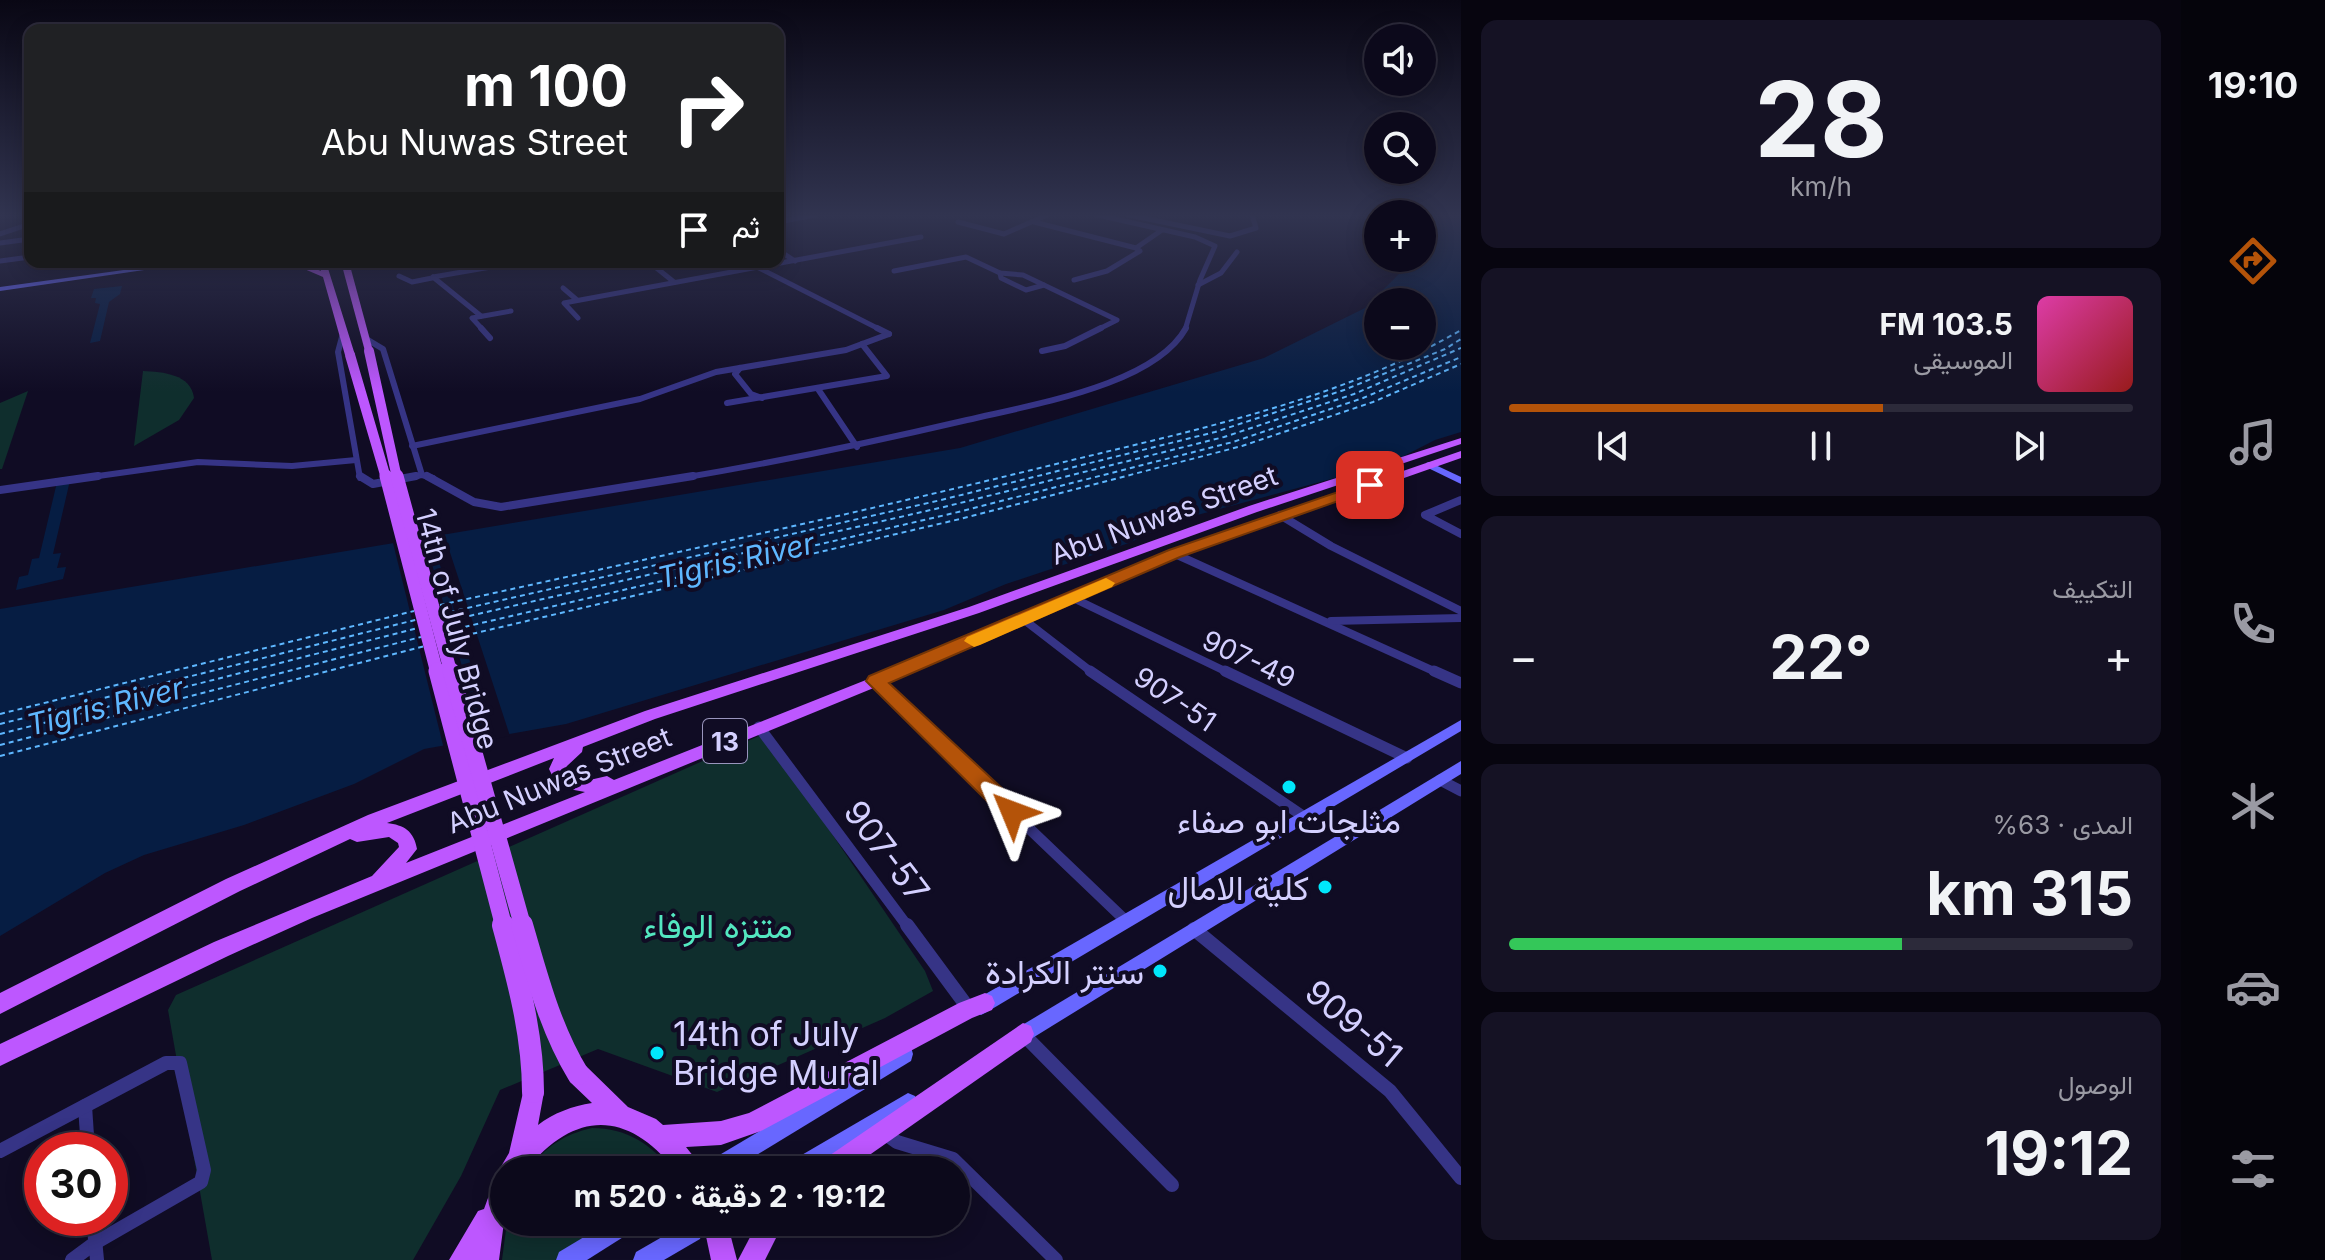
<!DOCTYPE html>
<html lang="ar">
<meta charset="utf-8">
<style>
body{margin:0;font-family:Inter,Vazirmatn,sans-serif;background:#151224;color:#f1f3f6;direction:rtl;height:100vh;display:flex;flex-direction:column;font-size:30px;white-space:nowrap}
*{box-sizing:border-box;margin:0}
p{font-size:26px;color:#9a9aa3}
.icon{flex:none;width:44px;height:44px;fill:none;stroke:currentColor;stroke-width:2;stroke-linecap:round;stroke-linejoin:round}
.map{position:relative;flex:1;overflow:hidden;direction:ltr}
.side{display:flex;flex-direction:column;gap:20px;padding:20px;background:#07050f;width:720px}
.side>*{flex:none}
.banner{position:absolute;left:24px;top:24px;width:760px;height:244px;border-radius:16px;box-shadow:0 4px 20px #0003,0 0 0 2px #2c2a3a;direction:rtl;background:#202124;color:#fff;overflow:hidden}
.fabs{position:absolute;left:1364px;top:24px;display:grid;gap:16px}
.fabs a{display:grid;place-items:center;width:72px;height:72px;border-radius:50%;background:#0c091b;box-shadow:0 4px 20px #0003,0 0 0 2px #2c2a3a;font-size:40px}
.speed{position:absolute;left:24px;top:1132px;display:flex;gap:16px;font-size:40px;font-weight:700;text-align:center}
.speed>*{display:grid;place-content:center;width:104px;height:104px;border-radius:50%;background:#0c091b;box-shadow:0 4px 20px #0003,0 0 0 2px #2c2a3a;line-height:1}
.speed .limit{border:12px solid #d22;background:#fff;color:#111}
.pin{position:absolute;display:grid;place-items:center;width:68px;height:68px;color:#fff;margin:-34px;border-radius:16px;box-shadow:0 4px 12px #0006}
.me{position:absolute;width:88px;margin:-44px;rotate:314deg;stroke-linejoin:round;filter:drop-shadow(0 0 6px #0008)}
.turn{display:flex;align-items:center;gap:28px;height:168px;padding:0 24px;font-size:36px}
.turn .icon{width:104px;height:104px;stroke-width:2.5}
.turn b{display:block;font-size:56px;line-height:68px}
.then{display:flex;align-items:center;height:76px;padding:0 24px;background:#0003;gap:16px;font-size:30px}
.big{font-size:60px;font-weight:700;line-height:1.1}
.side .card{flex:1;display:flex;flex-direction:column;justify-content:center;gap:12px;min-width:0;padding:0 28px;border-radius:16px;background:#151224}
.side .dial{align-items:center;gap:0}
.dial b{font-size:104px;line-height:1}
.song{display:flex;align-items:center;gap:24px}
.cover{width:96px;height:96px;border-radius:12px;background:linear-gradient(135deg,hsl(320 70% 55%),hsl(0 70% 35%))}
.played{height:8px;border-radius:4px;background:linear-gradient(90deg,#b45309 60%,#2c2a3a 60%)}
.keys{display:flex;justify-content:space-around;direction:ltr}
.heat{display:flex;justify-content:space-between;align-items:center;font-size:44px;direction:ltr}
.charge{height:12px;border-radius:6px;background:linear-gradient(90deg,#34c759 63%,#2c2a3a 0)}
.trip{position:absolute;left:490px;top:1156px;width:480px;height:80px;border-radius:40px;background:#0c091b;box-shadow:0 4px 20px #0003,0 0 0 2px #2c2a3a;font-weight:700;line-height:80px;text-align:center;direction:rtl}
main{display:flex;flex:1;min-height:0}
.dock{display:flex;flex-direction:column;width:144px;justify-content:space-around;align-items:center;background:#05040b;color:#9a9aa3}
.dock .icon{width:56px;height:56px}
.dock .current{color:#b45309}
.dock b{font-size:36px;color:#f1f3f6}
.map>svg:first-child{display:block}
</style>
<main>
<nav class="dock">
<b>19:10</b>
<svg class="icon current" aria-label="directions" viewBox="0 0 24 24"><path d="M12 3l9 9-9 9-9-9zM9 14v-3h6M13 9l2 2-2 2"/></svg>
<svg class="icon" aria-label="music" viewBox="0 0 24 24"><path d="M9 18V5l10-2v13"/><circle cx="6" cy="18" r="3"/><circle cx="16" cy="16" r="3"/></svg>
<svg class="icon" aria-label="phone" viewBox="0 0 24 24"><path d="M5 4h4l2 5-3 2q2 4 5 5l2-3 5 2v4C11 20 4 13 5 4z"/></svg>
<svg class="icon" aria-label="climate" viewBox="0 0 24 24"><path d="M12 3v18M4 7l16 10M4 17L20 7"/></svg>
<svg class="icon" aria-label="car" viewBox="0 0 24 24"><path d="M5 17H2v-5l4-1 3-4h7l3 4 3 1v5h-3M9 17h6M6 11h13"/><circle cx="7" cy="17" r="2"/><circle cx="17" cy="17" r="2"/></svg>
<svg class="icon" aria-label="filters" viewBox="0 0 24 24"><path d="M4 7h16M4 17h16"/><circle cx="9" cy="7" r="2"/><circle cx="15" cy="17" r="2"/></svg>
</nav>
<section class="side">
<div class="card dial"><b>28</b><p>km/h</p></div>
<div class="card">
<div class="song"><i class="cover"></i><div><b>103.5 FM</b><p>الموسيقى</p></div></div>
<div class="played"></div>
<div class="keys"><svg class="icon" aria-label="previous" viewBox="0 0 24 24"><path d="M18 5L8 12l10 7zM5 5v14"/></svg><svg class="icon" aria-label="pause" viewBox="0 0 24 24"><path d="M8 5v14M16 5v14"/></svg><svg class="icon" aria-label="next" viewBox="0 0 24 24"><path d="M6 5l10 7-10 7zM19 5v14"/></svg></div>
</div>
<div class="card"><p>التكييف</p>
<div class="heat"><a>−</a><b class="big">22°</b><a>+</a></div>
</div>
<div class="card"><p>المدى · 63%</p><b class="big">315 km</b><div class="charge"></div></div>
<div class="card"><p>الوصول</p><b class="big">19:12</b></div>
</section>
<div class="map">
<svg width="1461" height="1260" viewBox="0 0 1461 1260">
<rect width="100%" height="100%" fill="#100c24"/>
<g fill="#0f2e2d">
<path d="M143,371C163,372 191,374 194,398L179,420L134,446Z"/>
<path d="M28,391L2,469H0V403Z"/>
<path d="M759,736L794,778L925,971L933,991L885,1018L717,1092L598,1049L500,1090L461,1176L413,1260H212L168,1010L176,995Z"/>
<path d="M592,1128C627,1128 650,1144 672,1170H529C544,1147 565,1134 592,1128Z"/>
<path d="M507,1222H616L555,1260H502Z"/>
</g>
<g fill="#061d43" fill-rule="evenodd">
<path d="M1422,215H1461V432L1435,440L1396,460L1346,475L1175,521L1129,543L1006,584L944,610L566,724L424,749L354,784L244,825L144,855L105,873L0,936V609L960,448L1264,358L1365,308L1415,258H1422ZM1378,302H1422V346H1378Z"/>
<path d="M122,286L120,294L109,302L100,341L90,343L100,304L95,303L96,298H91L94,289Z"/>
<path d="M71,476L53,554L61,553L57,568L66,567L63,579L16,590L19,577L28,575L32,559L39,558L58,478Z"/>
</g>
<g fill="#100c24">
<path d="M443,531L510,736L494,739L430,533Z"/>
<path d="M423,534L484,741L444,749L392,539Z"/>
</g>
<g fill="none" stroke-linecap="round" stroke-linejoin="round">
<g stroke="#5eb7ff" stroke-width="2" stroke-dasharray="5 4" stroke-linecap="butt">
<path d="M440,605C647,559 854,514 1060,463C1195,430 1340,400 1461,330"/>
<path d="M441,614L941,500L1215,432L1344,390L1445,349L1461,339"/>
<path d="M443,622L948,506L1224,437L1354,394L1461,348"/>
<path d="M447,631L954,513L1233,442L1363,398L1461,357"/>
<path d="M446,640L960,519L1242,446L1373,402L1461,364"/>
<path d="M0,714L414,611"/>
<path d="M0,724L419,619"/>
<path d="M0,734L418,628"/>
<path d="M0,745L421,637"/>
<path d="M0,756L425,646"/>
</g>
<g stroke="#363486" stroke-width="5">
<path d="M1098,215L1195,237L1215,246L1200,280L1185,330"/>
<path d="M1129,215L1230,236L1256,228L1252,215"/>
<path d="M778,222L815,215"/>
<path d="M958,222L1004,234L1047,215"/>
<path d="M1034,222L1136,248"/>
<path d="M0,234L30,224"/>
<path d="M0,243L30,239"/>
<path d="M778,250L795,261"/>
<path d="M0,261L30,257"/>
<path d="M649,262L674,282"/>
<path d="M757,267L881,330"/>
<path d="M894,271L966,257L1000,273L1023,275L1117,320L1097,330"/>
<path d="M1000,273L1001,278L1026,290L1044,285"/>
<path d="M399,276L412,282L432,278"/>
<path d="M433,277L520,262"/>
<path d="M433,277L481,316"/>
<path d="M1074,280L1107,271L1140,251L1136,248L1162,230"/>
<path d="M1198,285L1221,273L1237,252"/>
<path d="M563,288L577,300"/>
<path d="M578,318L564,303L921,237"/>
<path d="M483,330L472,318L511,311"/>
</g>
<g stroke="#363486" stroke-width="6">
<path d="M481,328L490,338"/>
<path d="M877,328L889,334"/>
<path d="M342,337L338,352L360,478"/>
<path d="M368,340L383,349L422,475L433,478"/>
<path d="M1042,351L1065,346L1101,328"/>
<path d="M740,368L735,374L751,394L762,398"/>
<path d="M818,389L857,447"/>
<path d="M727,403L887,376L862,344"/>
<path d="M412,446L640,399L716,372L846,350L889,334"/>
<path d="M84,478L198,462L292,466L356,460"/>
<path d="M405,478L422,475"/>
<path d="M682,478C777,462 873,442 967,420C1015,409 1063,400 1108,383C1137,372 1171,355 1186,328"/>
</g>
<g stroke="#363486" stroke-width="8">
<path d="M360,476L373,484L416,476"/>
<path d="M427,476L474,502L501,507L693,476"/>
<path d="M0,490L98,476"/>
<path d="M1461,500L1425,515L1461,534"/>
<path d="M1280,515L1331,546L1461,611"/>
<path d="M1175,554L1438,673"/>
<path d="M1073,598L1229,673"/>
<path d="M1023,619L1093,673"/>
<path d="M1331,621L1461,618"/>
</g>
<g stroke="#363486" stroke-width="11">
<path d="M1090,671L1303,816"/>
<path d="M1225,671L1407,758"/>
<path d="M1434,671L1461,683"/>
<path d="M875,681L1126,921"/>
<path d="M759,727L908,927"/>
<path d="M1440,780L1461,791"/>
</g>
<g stroke="#363486" stroke-width="14">
<path d="M907,925L969,1009"/>
<path d="M1194,929L1390,1091L1461,1178"/>
<path d="M1023,1034L1172,1185"/>
<path d="M85,1106L88,1150"/>
<path d="M883,1132L897,1142L953,1159L1056,1260"/>
<path d="M0,1151L166,1063H180L204,1170L201,1182L95,1243L72,1260"/>
<path d="M93,1218L97,1260"/>
</g>
<g fill="#6867ff" fill-rule="evenodd">
<path d="M182,262H199L0,291V287Z"/>
<path d="M1429,462L1461,477V484L1426,467V463Z"/>
<path d="M1461,720V731L987,1012L981,1015L975,1012L972,1006L975,1000Z"/>
<path d="M1461,761V774L1026,1042L1020,1045L1014,1042L1011,1036L1014,1030Z"/>
<path d="M904,1045L911,1047L913,1054L911,1061L732,1170H709L708,1167L711,1160Z"/>
<path d="M908,1093L915,1096L918,1103L915,1110L814,1170H785L788,1163Z"/>
<path d="M609,1222H640L636,1229L587,1260H556L559,1252Z"/>
<path d="M688,1222L700,1223L703,1231L700,1239L664,1260H633L636,1252Z"/>
</g>
<g fill="#bd57ff" fill-rule="evenodd">
<path d="M185,262H207L188,265Z"/>
<path d="M288,262H298L321,271L318,262H326L355,355L353,357L345,355L323,277Z"/>
<path d="M341,262H349L373,351L372,353L365,351Z"/>
<path d="M1461,438V444L1257,512L979,613L655,719L583,747L582,752L567,766L565,769L569,776L594,779L607,776L614,780L949,647L1171,551L1461,451V458L1179,557L959,653L312,918L228,956L0,1066V1044L214,942L372,876L399,847L398,843L389,837L357,842L350,839L240,891L0,1014V993L226,879L368,815L645,711L969,607L1249,506ZM554,758L549,769L558,787L585,792L406,863L417,849C414,831 404,825 387,823Z"/>
<path d="M985,993L992,996L995,1003L992,1010L972,1018L761,1131L721,1145L686,1147L698,1162L702,1170H675C627,1110 575,1110 526,1170H504V1222L499,1260H449L478,1211L484,1209L496,1176L501,1173L499,1170L509,1153L525,1084L533,1081L541,1084L544,1092L538,1125C553,1113 573,1106 592,1103L570,1082L567,1074L570,1066L578,1063L586,1066L628,1107L656,1119L663,1125L721,1121L749,1113L959,1003Z"/>
<path d="M1023,1023L1031,1026L1034,1034L1031,1042L848,1170H816L820,1162Z"/>
<path d="M703,1222H727L737,1260H711Z"/>
<path d="M758,1222H784L765,1260H738Z"/>
</g>
<g stroke="#bd57ff" stroke-width="10">
<path d="M369,351L397,478"/>
<path d="M350,355L386,478"/>
</g>
<g stroke="#bd57ff" stroke-width="13">
<path d="M386,476L437,673"/>
<path d="M397,476L451,673"/>
</g>
<g stroke="#bd57ff" stroke-width="17">
<path d="M437,671L504,927"/>
<path d="M451,671L523,927"/>
</g>
<g stroke="#bd57ff" stroke-width="22">
<path d="M503,925C518,980 533,1035 533,1092"/>
<path d="M522,925C537,976 550,1028 578,1074"/>
</g>
</g>
<linearGradient id="sky" x2="0" y2="1"><stop stop-color="#090714"/><stop offset="0.55" stop-color="#313450"/><stop offset="1" stop-color="#313450" stop-opacity="0"/></linearGradient>
<rect width="1461" height="392" fill="url(#sky)"/>
<path fill="#b45309" stroke="#753606" stroke-width="2" d="M1370,481L1377,485L1375,488L1180,557L889,683L1020,805L1023,812L1020,818L1012,821L1004,818L866,681L869,676L1169,550Z"/>
<path fill="#f59e0b" d="M1106,578L1115,583L1112,587L980,645L974,647L964,641L967,637Z"/>
<g fill="#00e6fb" stroke="#100c24" stroke-width="3">
<circle cx="1289" cy="787" r="8"/>
<circle cx="1325" cy="887" r="8"/>
<circle cx="1160" cy="971" r="8"/>
<circle cx="657" cy="1053" r="8"/>
</g>
<g text-anchor="middle" dominant-baseline="central" stroke-width="8" stroke-linejoin="round" paint-order="stroke">
<rect fill="#100c24" stroke="#9995bd" stroke-width="2" x="703" y="719" width="44" height="44" rx="6"/>
<g font-size="26" font-weight="bold" fill="#d4d0ff">
<text x="725" y="741">13</text>
</g>
<g font-size="28" fill="#d4d0ff" stroke="#100c24">
<text transform="translate(1164 515) rotate(-20)">Abu Nuwas Street</text>
<text transform="translate(457 629) rotate(75)">14th of July Bridge</text>
<text transform="translate(1249 659) rotate(25)">907-49</text>
<text transform="translate(1175 699) rotate(34)">907-51</text>
<text transform="translate(559 780) rotate(-22)">Abu Nuwas Street</text>
</g>
<g font-size="30" font-style="italic" fill="#5eb7ff" stroke="#100c24">
<text transform="translate(736 560) rotate(-13)">Tigris River</text>
<text transform="translate(105 706) rotate(-14)">Tigris River</text>
</g>
<g font-size="34" fill="#d4d0ff" stroke="#100c24" text-anchor="end">
<text x="1289" y="820" text-anchor="middle">مثلجات ابو صفاء</text>
<text x="1309" y="887">كلية الامال</text>
<text x="1144" y="971">سنتر الكرادة</text>
<text x="673" y="1033" text-anchor="start">14th of July<tspan x="673" dy="39">Bridge Mural</tspan></text>
</g>
<g font-size="34" fill="#d4d0ff" stroke="#100c24">
<text transform="translate(887 851) rotate(53)">907-57</text>
<text transform="translate(1354 1023) rotate(40)">909-51</text>
</g>
<g font-size="34" fill="#53e7c0" stroke="#100c24">
<text x="718" y="925">متنزه الوفاء</text>
</g>
</g>
</svg>
<div class="fabs">
<a><svg class="icon" aria-label="sound" viewBox="0 0 24 24"><path d="M4 9h4l5-4v14l-5-4H4zM17 9q2 3 0 6"/></svg></a>
<a><svg class="icon" aria-label="search" viewBox="0 0 24 24"><circle cx="10" cy="10" r="6"/><path d="M15 15l6 6"/></svg></a>
<a>+</a>
<a>−</a>
</div>
<div class="speed"><div class="limit">30</div></div>
<div class="pin" style="left:1370px;top:485px;background:#d93025"><svg class="icon" aria-label="arrive" viewBox="0 0 24 24"><path d="M6 21V4h12l-3 4 3 4H6"/></svg></div>
<svg class="me" style="left:1012px;top:812px" viewBox="-20 -20 40 40"><path d="M0-17L14 15 0 8-14 15z" fill="#b45309" stroke="#fff" stroke-width="4"/></svg>
<div class="trip">19:12 · 2 دقيقة · 520 m</div>
<div class="banner">
<div class="turn"><svg class="icon" aria-label="right" viewBox="0 0 24 24"><path d="M7 20v-9h11M14 6l5 5-5 5"/></svg><div><b>100 m</b>Abu Nuwas Street</div></div>
<div class="then">ثم<svg class="icon" aria-label="arrive" viewBox="0 0 24 24"><path d="M6 21V4h12l-3 4 3 4H6"/></svg></div>
</div>
</div>
</main>
